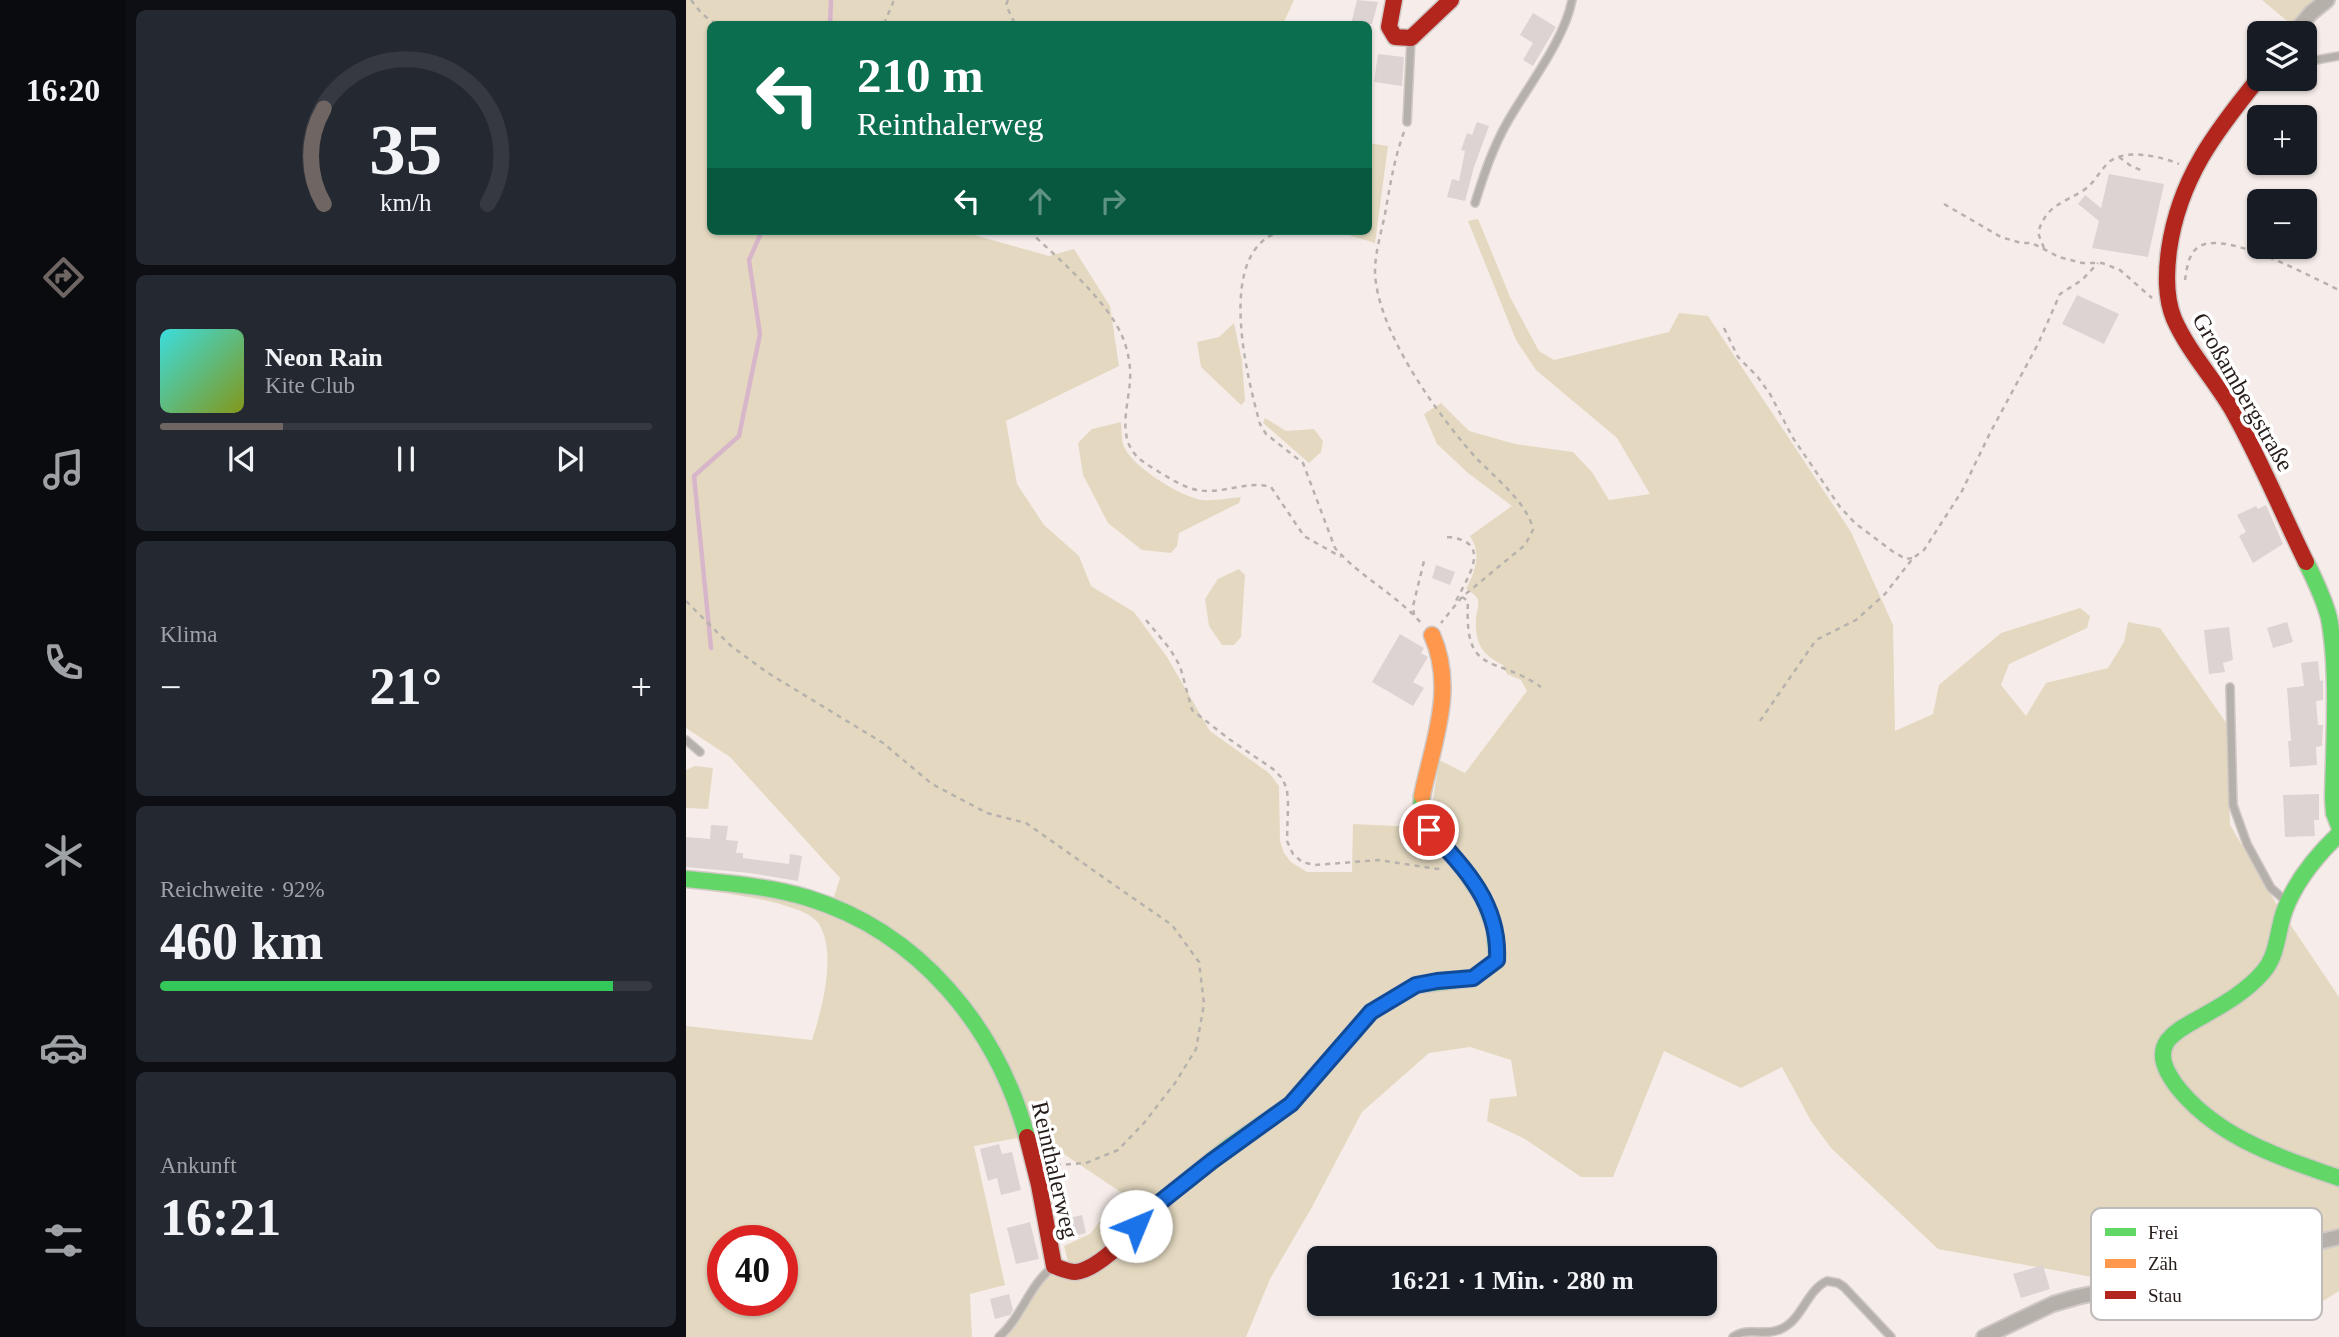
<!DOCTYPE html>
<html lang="de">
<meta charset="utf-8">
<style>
body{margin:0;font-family:Georgia,serif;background:#242831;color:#f1f3f6;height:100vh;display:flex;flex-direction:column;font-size:26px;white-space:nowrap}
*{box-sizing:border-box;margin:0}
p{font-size:23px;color:#9ea1a6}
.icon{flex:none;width:38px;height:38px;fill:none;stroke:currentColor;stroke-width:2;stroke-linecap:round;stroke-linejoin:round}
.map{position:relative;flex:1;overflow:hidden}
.details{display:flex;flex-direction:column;gap:10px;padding:10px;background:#0d0f14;width:560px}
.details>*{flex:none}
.top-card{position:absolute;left:21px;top:21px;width:665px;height:214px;border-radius:10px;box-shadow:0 2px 5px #0004;background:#0b6e4f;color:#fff;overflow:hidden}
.tools{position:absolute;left:1561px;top:21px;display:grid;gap:14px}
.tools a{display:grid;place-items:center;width:70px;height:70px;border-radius:10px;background:#171b24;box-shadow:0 2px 5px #0004;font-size:35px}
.speed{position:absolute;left:21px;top:1225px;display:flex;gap:14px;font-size:35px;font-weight:700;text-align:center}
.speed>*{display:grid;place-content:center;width:91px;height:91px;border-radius:50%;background:#171b24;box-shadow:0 2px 5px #0004;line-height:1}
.speed .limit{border:10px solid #d22;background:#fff;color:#111}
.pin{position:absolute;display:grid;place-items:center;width:60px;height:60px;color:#fff;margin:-30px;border:4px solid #fff;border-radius:50%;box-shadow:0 2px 7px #0007}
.me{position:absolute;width:77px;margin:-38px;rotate:45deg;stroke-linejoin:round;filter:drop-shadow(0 0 5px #0008)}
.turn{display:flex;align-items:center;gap:24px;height:147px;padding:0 35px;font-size:32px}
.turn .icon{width:91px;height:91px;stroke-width:2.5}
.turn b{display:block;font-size:49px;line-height:60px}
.lanes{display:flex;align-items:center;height:66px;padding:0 35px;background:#0003;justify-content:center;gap:35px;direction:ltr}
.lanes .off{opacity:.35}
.big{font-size:52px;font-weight:600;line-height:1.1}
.details .card{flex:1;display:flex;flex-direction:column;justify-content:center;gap:10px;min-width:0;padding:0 24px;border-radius:10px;background:#242831}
.details .dial{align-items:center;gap:0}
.dial svg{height:182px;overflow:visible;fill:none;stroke:#363941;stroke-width:7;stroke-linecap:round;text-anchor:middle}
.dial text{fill:#f1f3f6;stroke:none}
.song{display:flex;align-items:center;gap:21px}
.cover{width:84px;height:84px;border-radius:10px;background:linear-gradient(135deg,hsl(180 70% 55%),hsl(70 70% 35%))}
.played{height:7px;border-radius:4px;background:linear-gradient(90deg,#6f6663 25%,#363941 25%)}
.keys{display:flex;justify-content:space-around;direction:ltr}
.heat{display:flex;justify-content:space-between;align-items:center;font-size:38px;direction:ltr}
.charge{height:10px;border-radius:5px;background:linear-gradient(90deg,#34c759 92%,#363941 0)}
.trip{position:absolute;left:621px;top:1246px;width:410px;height:70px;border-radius:10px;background:#171b24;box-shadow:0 2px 5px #0004;font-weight:600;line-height:70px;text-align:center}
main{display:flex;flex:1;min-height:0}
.tab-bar{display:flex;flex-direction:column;width:126px;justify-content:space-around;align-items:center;background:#090b0e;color:#9ea1a6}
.tab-bar .icon{width:49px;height:49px}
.tab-bar .current{color:#6f6663}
.tab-bar b{font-size:32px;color:#f1f3f6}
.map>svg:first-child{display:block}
</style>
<main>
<nav class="tab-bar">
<b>16:20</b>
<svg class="icon current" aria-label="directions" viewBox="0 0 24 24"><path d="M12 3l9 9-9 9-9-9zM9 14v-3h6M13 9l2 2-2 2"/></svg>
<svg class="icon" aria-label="music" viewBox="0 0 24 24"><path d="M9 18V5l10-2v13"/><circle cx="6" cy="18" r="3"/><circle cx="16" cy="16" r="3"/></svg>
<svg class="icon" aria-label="phone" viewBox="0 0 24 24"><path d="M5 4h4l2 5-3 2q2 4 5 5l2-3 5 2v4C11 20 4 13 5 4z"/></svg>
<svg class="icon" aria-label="climate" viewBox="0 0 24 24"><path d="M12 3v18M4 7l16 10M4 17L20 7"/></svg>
<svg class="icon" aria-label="car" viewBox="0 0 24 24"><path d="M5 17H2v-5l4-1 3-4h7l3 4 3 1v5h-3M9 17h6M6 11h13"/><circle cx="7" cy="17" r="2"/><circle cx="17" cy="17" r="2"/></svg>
<svg class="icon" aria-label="filters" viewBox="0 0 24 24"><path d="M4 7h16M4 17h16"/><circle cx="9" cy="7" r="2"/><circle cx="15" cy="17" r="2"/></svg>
</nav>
<section class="details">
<div class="card dial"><svg viewBox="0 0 100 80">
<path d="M14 69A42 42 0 1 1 86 69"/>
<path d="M14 69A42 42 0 0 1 14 27" stroke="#6f6663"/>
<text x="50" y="56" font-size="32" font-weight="700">35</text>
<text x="50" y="72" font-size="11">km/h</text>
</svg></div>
<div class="card">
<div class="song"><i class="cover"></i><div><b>Neon Rain</b><p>Kite Club</p></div></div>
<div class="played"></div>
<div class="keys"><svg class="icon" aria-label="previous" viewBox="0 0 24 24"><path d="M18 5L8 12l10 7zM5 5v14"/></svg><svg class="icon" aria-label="pause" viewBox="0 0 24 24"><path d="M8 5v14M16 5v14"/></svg><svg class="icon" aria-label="next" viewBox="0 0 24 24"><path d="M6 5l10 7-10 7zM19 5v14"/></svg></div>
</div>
<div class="card"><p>Klima</p>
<div class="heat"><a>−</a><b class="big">21°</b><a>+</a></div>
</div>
<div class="card"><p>Reichweite · 92%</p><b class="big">460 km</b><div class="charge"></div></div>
<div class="card"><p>Ankunft</p><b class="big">16:21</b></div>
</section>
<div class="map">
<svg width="1653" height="1337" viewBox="0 0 1653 1337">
<rect width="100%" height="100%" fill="#f6edea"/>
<g fill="#e4d9c0" fill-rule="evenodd">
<path d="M0,0H608L597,24H24V231H286L288,235L363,256L388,249L424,306L433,366L320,421L331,484L358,525L393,556L405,586L448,612L481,657L524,731L583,773L593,786L594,841L598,853L605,862L621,872H666L667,824L732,827L745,813L753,760L779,773L841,691L835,680L821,674L817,665C794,654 789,642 790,617C791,612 793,604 792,600C790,594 784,592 780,589C789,572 796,554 784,536L826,506L782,473L751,444L738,414L755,403L783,431L829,444L887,452L906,472L923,500L964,494L931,438L850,370L830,340L782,221L792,219L825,299L853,351L868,360L983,332L993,313L1022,316L1165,532L1207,625L1209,731L1247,714L1253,685L1315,633L1394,608L1404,616L1401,628L1323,664L1315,685L1340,716L1360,683L1422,668L1438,642L1442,622L1474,628L1541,724L1544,825L1590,903L1653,997V1291L1615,1315L1252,1249L1145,1148L1125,1121L1096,1067L1055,1088L978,1051L927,1177H895L839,1139L801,1121L804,1099L831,1096L825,1060L784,1047L743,1053L676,1112L626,1207L584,1279L560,1337H318C337,1320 342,1290 363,1275C376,1265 399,1262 415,1257L383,1265L378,1246L404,1234L436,1193L348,1134L289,1014L147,900L154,878L44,757L0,728Z"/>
<path d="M1576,0H1632L1606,25Z"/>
<path d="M683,143L702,146L689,243L649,231H682Z"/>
<path d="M548,323L556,361L559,401L555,405L515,367L511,342L533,337Z"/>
<path d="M579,418L600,431L628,429L637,441L635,452L623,463L577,423Z"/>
<path d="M435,422C436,429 435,437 437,444C443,465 495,497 516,500C528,501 543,498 555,497L553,503L493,533L491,546L485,553L456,550L422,523L397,475L392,443L406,429Z"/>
<path d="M553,569L559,575L555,637L548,645H536L523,626L519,599L532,579Z"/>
<path d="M9,766L27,768L22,809L0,808V770Z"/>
<path d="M0,888L105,899L195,937L263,1001L299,1046L337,1137L288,1146L319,1285L284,1294L286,1337H0V1026L126,1040C136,1009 151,954 133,924C118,901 28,892 0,888ZM37,1241H96V1300H37Z"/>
</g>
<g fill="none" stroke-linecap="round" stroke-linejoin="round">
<g stroke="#d8b6ca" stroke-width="4.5">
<path d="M144,24L145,0"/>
<path d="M25,648L8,476L53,436L74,334L63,260L76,231"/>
</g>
</g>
<g fill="#ddd3d3">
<path d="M671,0L692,2L686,24H665Z"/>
<path d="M847,13L870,27L847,66L837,60L847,43L834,35Z"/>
<path d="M692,54L718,57L716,86L688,82Z"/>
<path d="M791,122L803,126L788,167L779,201L761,197L766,179L773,181L779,151L775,150L781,133L786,135Z"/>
<path d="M1423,174L1478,184L1462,257L1406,248L1413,221L1392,204L1399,195L1415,208Z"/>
<path d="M1391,295L1433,314L1418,344L1376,324Z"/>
<path d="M1580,505L1597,544L1567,563L1553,536L1560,532L1551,515L1570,506L1572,509Z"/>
<path d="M750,565L769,572L764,585L746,578Z"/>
<path d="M1601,622L1607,642L1587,648L1581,628Z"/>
<path d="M1543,627L1547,660L1537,663L1539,672L1523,674L1518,630Z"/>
<path d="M714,634L738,648L735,653L742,657L727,682L738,688L727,706L686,682Z"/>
<path d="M1632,661L1634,681L1637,680V700L1630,701L1632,725H1637L1636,746L1630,747L1631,765L1604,767L1602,741H1605L1601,688L1618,686L1615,663Z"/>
<path d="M1633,794V820H1628L1629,836L1599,837L1597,795Z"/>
<path d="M25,825L42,826L40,840L52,841L50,853H57V858L103,864L104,854L116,856L112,881L64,873L0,867V837L24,839Z"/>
<path d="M313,1144L316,1154L326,1152L335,1190L315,1195L311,1178L302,1181L294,1149Z"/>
<path d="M396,1215L400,1233L379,1238L375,1220Z"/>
<path d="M344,1222L353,1259L330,1264L321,1228Z"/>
<path d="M1357,1265L1364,1289L1335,1298L1327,1274Z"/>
<path d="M323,1294L327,1310L324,1315L309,1319L304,1299Z"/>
</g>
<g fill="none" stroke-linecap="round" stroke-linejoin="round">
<defs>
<g id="lane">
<path d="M1619,62L1653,56"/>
<path d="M721,122L725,39"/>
<path d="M789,203C798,174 807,147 822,121C842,86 879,39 886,0"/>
<path d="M1544,687L1547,805L1561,844L1585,888L1601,902"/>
<path d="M0,740L14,752"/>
<path d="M313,1337C336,1317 343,1285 367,1267"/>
<path d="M1047,1337C1062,1326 1079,1337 1095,1329C1116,1320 1121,1290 1141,1281L1152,1283L1158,1287L1205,1337"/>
</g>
<g id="street">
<path d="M1608,33L1625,13L1641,0"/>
<path d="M1298,1337L1367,1304L1391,1297L1493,1276L1653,1237"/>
</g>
<g id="fast">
<path d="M1620,562C1629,580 1638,599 1643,618C1653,671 1648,743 1647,798L1648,813L1653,826"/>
<path d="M1653,834C1630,856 1609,881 1598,912C1591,932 1592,955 1577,972C1561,991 1538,1004 1517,1016C1505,1023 1491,1029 1482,1040C1471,1055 1480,1071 1489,1084C1529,1137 1593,1157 1653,1178"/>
<path d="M0,879C41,883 82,886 122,898C233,932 311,1027 341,1137"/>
<path d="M489,1190L544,1146L605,1104L685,1012L730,985L787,978L811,960L808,927L797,898L780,872L738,822L735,811L736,796"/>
</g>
<path id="slow" d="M736,796C747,742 770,689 746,635"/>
<g id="jam">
<path d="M708,0L703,27L709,37L725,38L765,0"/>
<path d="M1573,78C1529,132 1493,179 1483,250C1480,273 1479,297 1488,319C1503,353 1530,381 1548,413C1575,461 1596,513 1620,562"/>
<path d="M341,1137L353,1185L368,1266C374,1268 383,1272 389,1272C419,1270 464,1210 489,1190"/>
</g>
</defs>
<use href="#lane" stroke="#d0c8c5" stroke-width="10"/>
<use href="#street" stroke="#d0c8c5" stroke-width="18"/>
<use href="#fast" stroke="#d0c8c5" stroke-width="19"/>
<use href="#slow" stroke="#d0c8c5" stroke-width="19"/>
<use href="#jam" stroke="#d0c8c5" stroke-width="19"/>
<g stroke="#b8b2ae" stroke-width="2.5" stroke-dasharray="5 5" stroke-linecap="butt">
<path d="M5,0L16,14L30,24"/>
<path d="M322,0L320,5L329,24"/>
<path d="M198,24L208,0"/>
<path d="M718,132C708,159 704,186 699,214C695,234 689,252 689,272C691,332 753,417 792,460C810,478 843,505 847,530L839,545L776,597L755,623"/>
<path d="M1433,157L1445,166L1457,171"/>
<path d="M1258,204L1315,237L1335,243H1346L1373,257L1396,263H1416L1434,270L1466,298"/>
<path d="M343,231C373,259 422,301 437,338C442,351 445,366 444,380C443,402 432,433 448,453C454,461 464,466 473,472C482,477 491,483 501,487C531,499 558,479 585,487L618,536L655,557"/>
<path d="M596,231C528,249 561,377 574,424L580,434L617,463L649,548C674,577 710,594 736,624"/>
<path d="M1358,248L1352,233C1360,205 1376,204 1398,190C1408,183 1412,174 1420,165C1435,147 1474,156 1493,164"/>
<path d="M1499,280C1501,268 1502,253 1514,246C1542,231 1625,277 1653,290"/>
<path d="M1038,328L1052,357L1071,376L1084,394L1107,438L1154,507L1169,523L1206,551L1220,559L1227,558"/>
<path d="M761,537C810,541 780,579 768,605"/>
<path d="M776,597L782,601C778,678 808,654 855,687"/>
<path d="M0,601L45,646L82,673L197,743L246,784L301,813L340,823L434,889L486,925L513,962L518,1004L510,1049L489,1083L458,1123L432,1150L400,1163L372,1165L364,1162"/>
<path d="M728,615L727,606L739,557"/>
<path d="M460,620L484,649L494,666L506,710L543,739L587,769L596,778L601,789L602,804L601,841L607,854L616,862L629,865L693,860L752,869L756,867"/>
<path d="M1074,721L1130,640L1170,620L1199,594L1227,558L1238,550L1276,491L1304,433L1352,344L1374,294L1396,280L1412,263"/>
</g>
<use href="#lane" stroke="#b6b0aa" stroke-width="7"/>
<use href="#street" stroke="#b6b0aa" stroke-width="14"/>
<use href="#fast" stroke="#63d668" stroke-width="16"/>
<use href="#slow" stroke="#ff974d" stroke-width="16"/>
<use href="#jam" stroke="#b3261e" stroke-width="16"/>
</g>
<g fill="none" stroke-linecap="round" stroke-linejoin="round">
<defs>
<path id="route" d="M450,1226L473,1203L526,1161L605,1104L685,1012L730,985L751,981L787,978L811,960C814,904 779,868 743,830"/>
</defs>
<use href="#route" stroke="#114b97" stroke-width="18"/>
<use href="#route" stroke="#1a73e8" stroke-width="12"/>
</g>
<g text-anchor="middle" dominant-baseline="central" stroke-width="7" stroke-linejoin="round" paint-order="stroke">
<g font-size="24" fill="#271d1a" stroke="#fff">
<text transform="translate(1557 392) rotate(60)">Großambergstraße</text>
<text transform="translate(369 1170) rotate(77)">Reinthalerweg</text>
</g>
</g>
<rect x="1405" y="1208" width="231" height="112" rx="10" fill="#fff" stroke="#bebbba" stroke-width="2"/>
<rect x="1419" y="1228" width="31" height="8" fill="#63d668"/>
<rect x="1419" y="1259" width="31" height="9" fill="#ff974d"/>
<rect x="1419" y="1291" width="31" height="8" fill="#b3261e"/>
<g font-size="19" fill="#271d1a">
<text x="1462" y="1239">Frei</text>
<text x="1462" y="1270">Zäh</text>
<text x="1462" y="1302">Stau</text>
</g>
</svg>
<div class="tools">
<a><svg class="icon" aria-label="layers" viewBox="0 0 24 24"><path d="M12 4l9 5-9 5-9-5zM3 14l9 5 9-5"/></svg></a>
<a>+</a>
<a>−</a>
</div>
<div class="speed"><div class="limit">40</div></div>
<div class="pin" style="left:743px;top:830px;background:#d93025"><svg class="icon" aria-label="arrive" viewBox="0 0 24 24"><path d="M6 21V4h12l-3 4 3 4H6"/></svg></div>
<svg class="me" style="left:450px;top:1226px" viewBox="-20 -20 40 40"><circle r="19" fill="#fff"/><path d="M0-13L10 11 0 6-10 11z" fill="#1a73e8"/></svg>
<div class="trip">16:21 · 1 Min. · 280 m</div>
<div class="top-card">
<div class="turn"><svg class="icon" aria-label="left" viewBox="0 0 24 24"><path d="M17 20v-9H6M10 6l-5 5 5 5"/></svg><div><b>210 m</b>Reinthalerweg</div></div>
<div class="lanes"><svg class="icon" aria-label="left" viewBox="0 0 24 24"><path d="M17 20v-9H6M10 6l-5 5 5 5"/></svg><svg class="icon off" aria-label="ahead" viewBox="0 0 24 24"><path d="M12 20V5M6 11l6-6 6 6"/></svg><svg class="icon off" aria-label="right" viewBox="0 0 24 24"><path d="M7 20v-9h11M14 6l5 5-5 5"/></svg></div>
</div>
</div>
</main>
